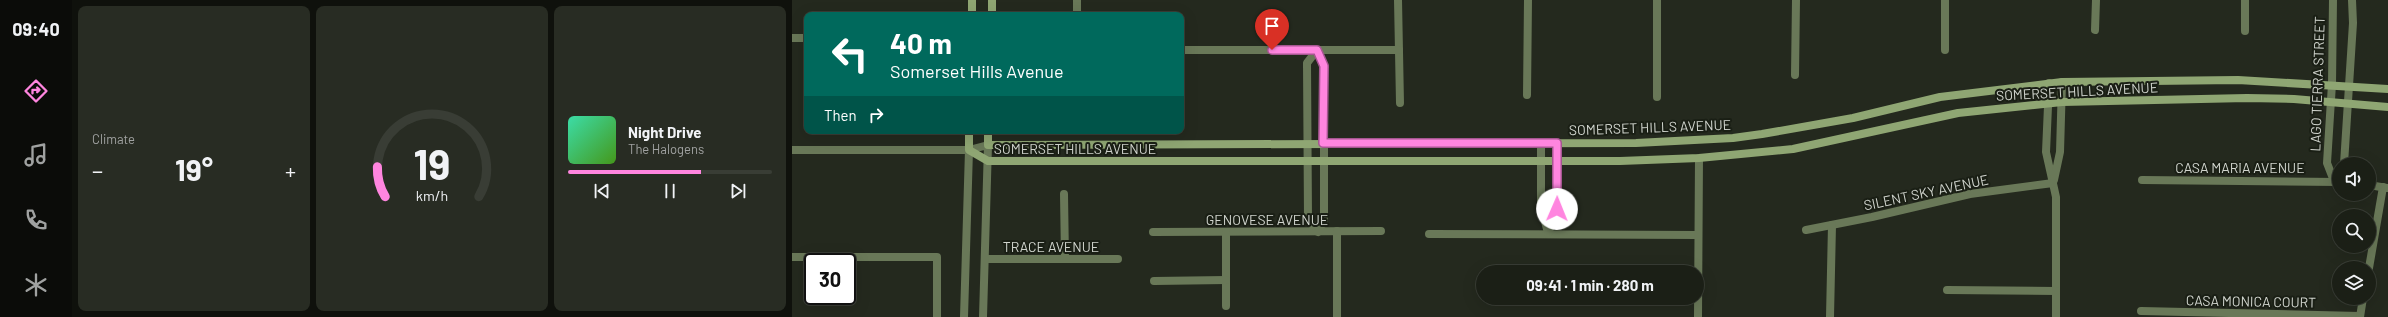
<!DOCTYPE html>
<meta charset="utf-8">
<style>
body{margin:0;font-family:Barlow,sans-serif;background:#282c23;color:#f1f3f6;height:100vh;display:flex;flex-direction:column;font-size:15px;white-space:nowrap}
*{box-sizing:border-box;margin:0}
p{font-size:13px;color:#a0a2a1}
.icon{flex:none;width:22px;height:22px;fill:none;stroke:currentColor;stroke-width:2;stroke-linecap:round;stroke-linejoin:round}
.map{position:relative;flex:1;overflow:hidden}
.sheet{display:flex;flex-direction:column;gap:6px;padding:6px;background:#0f110c;width:720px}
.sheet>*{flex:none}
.top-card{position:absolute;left:12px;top:12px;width:380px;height:122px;border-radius:8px;box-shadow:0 4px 16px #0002,0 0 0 1px #393d35;background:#00695c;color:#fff;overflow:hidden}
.controls{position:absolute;left:1540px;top:157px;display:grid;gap:8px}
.controls a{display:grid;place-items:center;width:44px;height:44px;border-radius:50%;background:#1b1f16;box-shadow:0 4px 16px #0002,0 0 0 1px #393d35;font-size:20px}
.speed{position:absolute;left:12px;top:253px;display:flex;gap:8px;font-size:20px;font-weight:700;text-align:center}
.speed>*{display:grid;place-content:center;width:52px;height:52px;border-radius:50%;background:#1b1f16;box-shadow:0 4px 16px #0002,0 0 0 1px #393d35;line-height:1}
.speed .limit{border:2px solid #111;border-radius:6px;background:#fff;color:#111}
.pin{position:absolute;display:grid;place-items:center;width:34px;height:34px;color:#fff;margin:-41px -17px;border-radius:50% 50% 50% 0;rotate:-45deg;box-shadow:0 0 4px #0007}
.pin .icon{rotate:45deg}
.me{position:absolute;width:44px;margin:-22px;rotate:1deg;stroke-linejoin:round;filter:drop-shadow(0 0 3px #0008)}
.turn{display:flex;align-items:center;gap:14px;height:84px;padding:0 20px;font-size:18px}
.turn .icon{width:52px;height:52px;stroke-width:2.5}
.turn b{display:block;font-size:28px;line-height:34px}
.then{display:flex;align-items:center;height:38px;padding:0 20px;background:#0003;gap:8px;font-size:15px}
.big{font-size:30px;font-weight:700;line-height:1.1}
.sheet .widget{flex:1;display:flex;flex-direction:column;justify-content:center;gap:6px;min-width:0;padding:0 14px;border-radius:8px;background:#282c23}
.sheet .dial{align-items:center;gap:0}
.dial svg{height:104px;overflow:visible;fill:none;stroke:#393d35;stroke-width:7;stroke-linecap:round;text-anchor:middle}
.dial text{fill:#f1f3f6;stroke:none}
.song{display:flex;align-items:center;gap:12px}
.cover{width:48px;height:48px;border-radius:6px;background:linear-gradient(135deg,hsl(160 70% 55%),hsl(100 70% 35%))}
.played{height:4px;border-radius:2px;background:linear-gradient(90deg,#ff85df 65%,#393d35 65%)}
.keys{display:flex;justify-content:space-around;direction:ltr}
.heat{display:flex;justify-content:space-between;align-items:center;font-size:22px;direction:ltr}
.sheet .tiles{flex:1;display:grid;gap:6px;grid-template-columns:repeat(3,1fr)}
.trip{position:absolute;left:684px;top:265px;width:228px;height:40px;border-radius:20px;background:#1b1f16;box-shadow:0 4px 16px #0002,0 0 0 1px #393d35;font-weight:700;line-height:40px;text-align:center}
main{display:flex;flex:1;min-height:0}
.tab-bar{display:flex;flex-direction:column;width:72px;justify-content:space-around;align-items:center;background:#0b0c09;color:#a0a2a1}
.tab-bar .icon{width:28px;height:28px}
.tab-bar .current{color:#ff85df}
.tab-bar b{font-size:18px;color:#f1f3f6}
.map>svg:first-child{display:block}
</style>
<main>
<nav class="tab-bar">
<b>09:40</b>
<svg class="icon current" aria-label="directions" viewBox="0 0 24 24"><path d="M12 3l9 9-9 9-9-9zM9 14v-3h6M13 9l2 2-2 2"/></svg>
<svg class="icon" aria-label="music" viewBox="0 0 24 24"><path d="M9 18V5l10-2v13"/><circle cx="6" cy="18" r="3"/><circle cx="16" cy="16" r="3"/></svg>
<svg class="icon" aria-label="phone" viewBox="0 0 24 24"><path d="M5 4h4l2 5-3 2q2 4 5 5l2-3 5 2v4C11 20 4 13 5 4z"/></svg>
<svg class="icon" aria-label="climate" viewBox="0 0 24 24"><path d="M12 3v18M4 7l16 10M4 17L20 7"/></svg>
</nav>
<section class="sheet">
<div class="tiles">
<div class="widget"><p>Climate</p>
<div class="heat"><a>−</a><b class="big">19°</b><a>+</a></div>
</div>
<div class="widget dial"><svg viewBox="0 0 100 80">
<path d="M14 69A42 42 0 1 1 86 69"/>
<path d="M14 69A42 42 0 0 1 8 46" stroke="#ff85df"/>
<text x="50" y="56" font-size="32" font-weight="700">19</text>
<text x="50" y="72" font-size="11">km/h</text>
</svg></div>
<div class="widget">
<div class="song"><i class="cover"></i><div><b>Night Drive</b><p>The Halogens</p></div></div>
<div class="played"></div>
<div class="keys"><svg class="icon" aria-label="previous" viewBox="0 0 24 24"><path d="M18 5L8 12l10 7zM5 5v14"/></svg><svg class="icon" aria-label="pause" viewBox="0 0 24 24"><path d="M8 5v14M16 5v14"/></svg><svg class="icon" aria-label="next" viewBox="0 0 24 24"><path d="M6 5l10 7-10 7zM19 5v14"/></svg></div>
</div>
</div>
</section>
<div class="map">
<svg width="1596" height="317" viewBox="0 0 1596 317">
<rect width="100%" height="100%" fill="#24291e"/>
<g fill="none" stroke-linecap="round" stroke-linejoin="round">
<g stroke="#697858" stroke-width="8">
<path d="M606,0L608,103"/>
<path d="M1541,0L1540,84L1535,163L1542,181"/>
<path d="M285,15V0"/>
<path d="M1303,30L1304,0"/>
<path d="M1453,31V0"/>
<path d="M0,38H15"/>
<path d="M389,50H607"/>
<path d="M525,50L532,66V220L526,232L516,219L515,63Z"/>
<path d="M1153,50V0"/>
<path d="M1003,75L1004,0"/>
<path d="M1257,83L1254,152L1264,197V317"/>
<path d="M735,95L736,0"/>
<path d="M865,97V0"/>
<path d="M749,143V206L756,233"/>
<path d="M1552,164L1561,23L1560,0"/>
<path d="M1262,180L1268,152L1270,82"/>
<path d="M1350,180L1547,182"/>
<path d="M1542,181L1547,172"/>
<path d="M1577,185L1595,188"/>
<path d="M272,194L273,259"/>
<path d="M1014,230L1080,217L1178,194L1261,183"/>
<path d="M361,232L589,231"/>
<path d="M434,232V306"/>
<path d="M637,234L906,235"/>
<path d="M756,234L765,209V143"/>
<path d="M0,257H145V317"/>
<path d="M193,259H326"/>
<path d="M1577,268L1591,187"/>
<path d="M362,281L434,280"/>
<path d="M1155,290L1264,291"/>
<path d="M1349,311L1568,316"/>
<path d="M545,317V231"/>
<path d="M906,317L907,158"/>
<path d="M1038,317L1040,225"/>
<path d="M1568,317L1571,298"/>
</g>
<g stroke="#697858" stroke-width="8">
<path d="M0,150H177L196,145L191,317"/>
<path d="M172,317L177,150"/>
</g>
<g stroke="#8fa673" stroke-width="8">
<path d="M180,15V0"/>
<path d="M200,15V0"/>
<path d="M177,131V150L196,161H828L907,158L1001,149L1166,113L1270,102L1455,98L1502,99L1596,107"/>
<path d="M196,131V145L844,143L941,138L970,134L1061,118L1148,97L1270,82L1446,80L1596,89"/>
</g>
</g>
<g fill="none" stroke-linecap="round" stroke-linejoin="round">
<defs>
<path id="route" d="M480,50H525L532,66L531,143H765V209"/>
</defs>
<use href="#route" stroke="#a65691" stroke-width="10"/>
<use href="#route" stroke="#ff85df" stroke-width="7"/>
</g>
<g text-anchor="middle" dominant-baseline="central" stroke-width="4" stroke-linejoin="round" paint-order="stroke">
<g font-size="14" fill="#d1d5ce" stroke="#1a1f15">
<text transform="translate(1525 84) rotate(-88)">LAGO TIERRA STREET</text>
<text transform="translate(1285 91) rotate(-3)">SOMERSET HILLS AVENUE</text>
<text transform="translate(858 127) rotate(-2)">SOMERSET HILLS AVENUE</text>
<text x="283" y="148">SOMERSET HILLS AVENUE</text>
<text x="1448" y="167">CASA MARIA AVENUE</text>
<text transform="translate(1134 192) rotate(-12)">SILENT SKY AVENUE</text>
<text x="475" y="219">GENOVESE AVENUE</text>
<text x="259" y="246">TRACE AVENUE</text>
<text transform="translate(1459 301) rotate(1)">CASA MONICA COURT</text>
</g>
</g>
</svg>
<div class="controls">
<a><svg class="icon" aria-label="sound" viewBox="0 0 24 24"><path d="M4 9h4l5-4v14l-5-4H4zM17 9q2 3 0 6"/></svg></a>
<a><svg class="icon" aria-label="search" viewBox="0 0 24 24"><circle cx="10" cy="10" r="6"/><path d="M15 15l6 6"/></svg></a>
<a><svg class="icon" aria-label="layers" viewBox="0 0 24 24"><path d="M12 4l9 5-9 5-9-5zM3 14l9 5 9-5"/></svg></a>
</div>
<div class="speed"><div class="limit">30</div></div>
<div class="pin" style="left:480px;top:50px;background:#d93025"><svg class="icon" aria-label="arrive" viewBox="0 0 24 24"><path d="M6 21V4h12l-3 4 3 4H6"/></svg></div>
<svg class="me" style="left:765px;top:209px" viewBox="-20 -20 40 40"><circle r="19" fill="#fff"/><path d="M0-13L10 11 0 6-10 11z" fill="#ff85df"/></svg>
<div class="trip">09:41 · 1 min · 280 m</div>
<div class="top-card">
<div class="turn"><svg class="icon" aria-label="left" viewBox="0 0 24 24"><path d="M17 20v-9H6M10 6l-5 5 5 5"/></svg><div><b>40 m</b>Somerset Hills Avenue</div></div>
<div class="then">Then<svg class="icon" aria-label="right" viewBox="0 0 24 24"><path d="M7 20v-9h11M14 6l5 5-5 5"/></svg></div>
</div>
</div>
</main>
